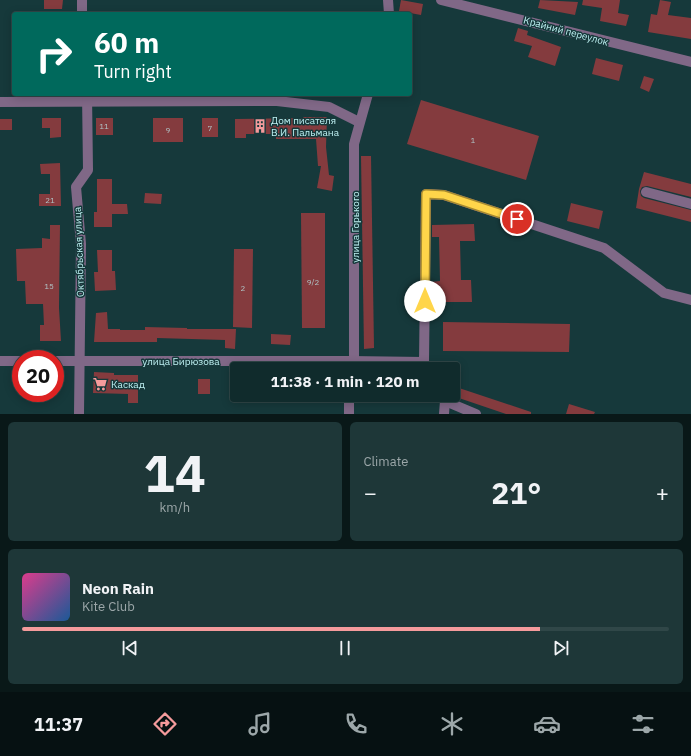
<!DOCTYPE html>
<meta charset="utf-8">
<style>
body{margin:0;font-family:"IBM Plex Sans",sans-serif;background:#1e3738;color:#f1f3f6;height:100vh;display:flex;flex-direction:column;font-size:15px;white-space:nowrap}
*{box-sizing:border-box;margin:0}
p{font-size:13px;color:#9ca7a9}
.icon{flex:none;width:22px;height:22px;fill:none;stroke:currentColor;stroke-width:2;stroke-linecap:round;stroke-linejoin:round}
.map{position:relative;height:414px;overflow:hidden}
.drawer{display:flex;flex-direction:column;gap:8px;padding:8px;background:#091818;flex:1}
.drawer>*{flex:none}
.top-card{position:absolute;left:12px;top:12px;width:400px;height:84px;border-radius:4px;box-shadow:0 2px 10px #0003,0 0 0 1px #304748;background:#00695c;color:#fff;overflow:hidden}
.speed{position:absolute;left:12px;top:350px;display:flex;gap:8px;font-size:20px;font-weight:700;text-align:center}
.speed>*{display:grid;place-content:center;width:52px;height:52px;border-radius:50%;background:#102b2c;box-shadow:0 2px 10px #0003,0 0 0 1px #304748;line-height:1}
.speed .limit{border:6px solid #d22;background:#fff;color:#111}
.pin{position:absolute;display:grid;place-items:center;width:34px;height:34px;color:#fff;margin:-17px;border:2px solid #fff;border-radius:50%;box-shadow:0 1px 4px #0007}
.me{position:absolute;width:44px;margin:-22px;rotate:0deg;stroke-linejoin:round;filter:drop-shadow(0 0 3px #0008)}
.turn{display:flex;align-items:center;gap:14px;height:84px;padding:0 16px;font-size:18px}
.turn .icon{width:52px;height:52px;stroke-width:2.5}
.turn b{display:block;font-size:28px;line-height:34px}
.big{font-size:30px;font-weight:700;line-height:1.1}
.drawer .widget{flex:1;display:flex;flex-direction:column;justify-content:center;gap:6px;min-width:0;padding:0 14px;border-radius:6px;background:#1e3738}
.drawer .dial{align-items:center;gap:0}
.dial b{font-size:52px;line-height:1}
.song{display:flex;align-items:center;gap:12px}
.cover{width:48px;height:48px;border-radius:6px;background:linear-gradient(135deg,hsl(330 70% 55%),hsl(210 70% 35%))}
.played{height:4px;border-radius:2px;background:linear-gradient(90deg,#f59b9c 80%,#304748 80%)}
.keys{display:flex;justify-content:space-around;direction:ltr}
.heat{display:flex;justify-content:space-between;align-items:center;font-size:22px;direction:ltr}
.drawer .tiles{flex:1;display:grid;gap:8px;grid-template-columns:1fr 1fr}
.widget:last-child{grid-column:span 2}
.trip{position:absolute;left:230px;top:362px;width:230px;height:40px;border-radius:4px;background:#102b2c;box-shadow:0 2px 10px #0003,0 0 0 1px #304748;font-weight:700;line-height:40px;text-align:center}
.dock{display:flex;height:64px;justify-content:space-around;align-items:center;background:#061112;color:#9ca7a9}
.dock .icon{width:28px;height:28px}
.dock .selected{color:#f59b9c}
.dock b{font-size:18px;color:#f1f3f6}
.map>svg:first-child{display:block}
</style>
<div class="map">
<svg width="691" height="414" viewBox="0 0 691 414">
<rect width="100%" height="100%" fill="#16393b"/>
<g fill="#843b3e">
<path d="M44,0H63L62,9H44Z"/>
<path d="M401,0L423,4L421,15L399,11Z"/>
<path d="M540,0L578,2L575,15L538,8Z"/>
<path d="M583,0H620L618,13L629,15L626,26L600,21L602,8L582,5Z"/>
<path d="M660,0L671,2L668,15L691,18V39L648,32L651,14L657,15Z"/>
<path d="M518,28L528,31L527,35L561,47L555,66L528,57L532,46L514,41Z"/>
<path d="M596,58L623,65L619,81L592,74Z"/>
<path d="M644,76L654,79L649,92L640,88Z"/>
<path d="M421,100L539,136L526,180L407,144Z"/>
<path d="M303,117H327L326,147L329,175L334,176L332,191L317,188L321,166H318L316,139H276V134H246V138H235V119L303,118Z"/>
<path d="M42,118H61V137L50,138V128H42Z"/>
<rect x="96" y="118" width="17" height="17"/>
<rect x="153" y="118" width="30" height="24"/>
<rect x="202" y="118" width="16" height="19"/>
<rect x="0" y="119" width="12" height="11"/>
<path d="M361,156H371L374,348L364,349Z"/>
<path d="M60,163L61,206H39V194H50V174H41L40,164Z"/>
<path d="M644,172L691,184V197L647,186L642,187L640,191L641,196L644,198L691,210V222L636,208L639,189Z"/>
<path d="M97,179H112V204H127L128,214H112V227H94V212H97Z"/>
<path d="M145,193L162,194L161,204L144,203Z"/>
<path d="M571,203L603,211L599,229L567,221Z"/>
<path d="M301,213H325V328H302Z"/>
<path d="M474,224L475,241H460L461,280H471L472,302H431V282L440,281L439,237H432V225Z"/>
<path d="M50,225H60L59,308L61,341H40V325H44L43,304H26L25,281H17L16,249L42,248V238L50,239Z"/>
<path d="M234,249H253L252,328L233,327Z"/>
<path d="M97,250H112V271H115L116,290L95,291L94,272H98Z"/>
<path d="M107,312L108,329H120V330H145V327L187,328V329H236L235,349L225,348V340L157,338V342H94L96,313Z"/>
<path d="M443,322L570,324L569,352L443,351Z"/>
<path d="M271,334L291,335L290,345L271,344Z"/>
<path d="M94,372L114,373V375H138V403H128V394L93,393Z"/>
<rect x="198" y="379" width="12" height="15"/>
<path d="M453,386L531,412V414H506L453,396Z"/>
<path d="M569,404L595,412L594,414H566Z"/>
</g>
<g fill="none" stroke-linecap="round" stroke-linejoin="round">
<g stroke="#806887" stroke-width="10">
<path d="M82,0V14"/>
<path d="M388,0L389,14"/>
<path d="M441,0L691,62"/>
<path d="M0,102L277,101L329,107L359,122"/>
<path d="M646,192L691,204"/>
<path d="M0,361H21"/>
<path d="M55,361H354V144L368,94"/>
<path d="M349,369V361L424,362L426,194L444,195L604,248L664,293L691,300"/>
<path d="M442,397L445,401L444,414"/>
<path d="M445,401L476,414"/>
<path d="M79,414L81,244L76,187L88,170L87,94"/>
<path d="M349,414V395"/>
</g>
</g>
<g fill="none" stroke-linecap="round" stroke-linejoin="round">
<defs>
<path id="route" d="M425,301L426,194L444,195L517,219"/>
</defs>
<use href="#route" stroke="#a68a30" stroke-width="10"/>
<use href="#route" stroke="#ffd54a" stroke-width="7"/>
</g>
<defs>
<symbol id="building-bare" viewBox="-9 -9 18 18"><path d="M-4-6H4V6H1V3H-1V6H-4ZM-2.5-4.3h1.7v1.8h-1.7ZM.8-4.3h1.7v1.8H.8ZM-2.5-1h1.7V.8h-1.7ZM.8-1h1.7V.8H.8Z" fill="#f59b9c" stroke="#16393b" stroke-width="2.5" paint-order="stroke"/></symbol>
<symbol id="supermarket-bare" viewBox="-9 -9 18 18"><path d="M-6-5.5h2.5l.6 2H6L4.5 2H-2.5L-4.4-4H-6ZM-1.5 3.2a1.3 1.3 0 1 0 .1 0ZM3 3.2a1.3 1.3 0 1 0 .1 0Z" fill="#f59b9c" stroke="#16393b" stroke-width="2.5" paint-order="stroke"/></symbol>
</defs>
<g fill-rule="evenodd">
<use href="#building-bare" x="250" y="116" width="20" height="20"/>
<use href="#supermarket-bare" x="90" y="374" width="20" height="20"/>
</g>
<g text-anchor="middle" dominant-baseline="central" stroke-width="3" stroke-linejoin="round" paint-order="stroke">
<g font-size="8" fill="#b0c4c6">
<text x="104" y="126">11</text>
<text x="210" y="128">7</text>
<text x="168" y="130">9</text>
<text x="473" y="140">1</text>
<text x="50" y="200">21</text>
<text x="313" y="282">9/2</text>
<text x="49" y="286">15</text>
<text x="243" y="288">2</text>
</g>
<g font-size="10" fill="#bff1f3" stroke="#16393b">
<text transform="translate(566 31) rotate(15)">Крайний переулок</text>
<text transform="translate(355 227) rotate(-90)">улица Горького</text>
<text transform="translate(79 252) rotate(-92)">Октябрьская улица</text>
<text x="181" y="361">улица Бирюзова</text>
</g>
<g font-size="10" fill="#bff1f3" stroke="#16393b" text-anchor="start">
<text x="271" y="120">Дом писателя<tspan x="271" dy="12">В.И. Пальмана</tspan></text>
<text x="111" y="384">Каскад</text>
</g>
</g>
</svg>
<div class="speed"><div class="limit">20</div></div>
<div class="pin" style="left:517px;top:219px;background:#d93025"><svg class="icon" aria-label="arrive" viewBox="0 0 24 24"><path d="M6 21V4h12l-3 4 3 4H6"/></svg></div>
<svg class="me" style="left:425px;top:301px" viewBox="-20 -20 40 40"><circle r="19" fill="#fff"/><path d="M0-13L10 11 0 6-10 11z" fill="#ffd54a"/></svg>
<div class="trip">11:38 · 1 min · 120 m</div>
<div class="top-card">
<div class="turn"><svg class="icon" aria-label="right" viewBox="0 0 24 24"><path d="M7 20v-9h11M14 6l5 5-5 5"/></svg><div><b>60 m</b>Turn right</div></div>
</div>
</div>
<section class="drawer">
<div class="tiles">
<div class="widget dial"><b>14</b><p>km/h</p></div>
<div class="widget"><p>Climate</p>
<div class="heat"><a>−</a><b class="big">21°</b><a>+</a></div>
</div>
<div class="widget">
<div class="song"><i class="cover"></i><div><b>Neon Rain</b><p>Kite Club</p></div></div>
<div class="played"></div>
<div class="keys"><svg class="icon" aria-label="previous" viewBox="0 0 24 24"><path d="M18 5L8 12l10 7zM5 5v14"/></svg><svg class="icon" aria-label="pause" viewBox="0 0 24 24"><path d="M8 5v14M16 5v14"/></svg><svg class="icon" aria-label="next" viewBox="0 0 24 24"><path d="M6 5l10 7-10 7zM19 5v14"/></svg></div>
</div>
</div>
</section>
<nav class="dock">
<b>11:37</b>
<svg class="icon selected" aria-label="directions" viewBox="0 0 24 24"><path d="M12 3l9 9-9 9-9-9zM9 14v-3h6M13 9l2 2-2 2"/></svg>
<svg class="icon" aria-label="music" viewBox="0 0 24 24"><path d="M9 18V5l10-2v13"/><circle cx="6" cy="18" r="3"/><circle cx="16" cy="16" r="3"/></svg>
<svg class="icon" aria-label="phone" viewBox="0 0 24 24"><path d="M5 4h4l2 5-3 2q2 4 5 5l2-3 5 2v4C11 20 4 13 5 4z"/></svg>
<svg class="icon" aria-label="climate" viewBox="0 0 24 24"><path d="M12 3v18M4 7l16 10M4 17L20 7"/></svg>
<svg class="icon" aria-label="car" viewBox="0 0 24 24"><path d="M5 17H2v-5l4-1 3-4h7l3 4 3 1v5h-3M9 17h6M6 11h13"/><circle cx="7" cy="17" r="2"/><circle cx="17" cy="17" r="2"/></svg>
<svg class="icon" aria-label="filters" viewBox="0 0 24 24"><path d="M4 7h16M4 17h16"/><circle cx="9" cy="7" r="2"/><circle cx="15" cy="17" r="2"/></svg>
</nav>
